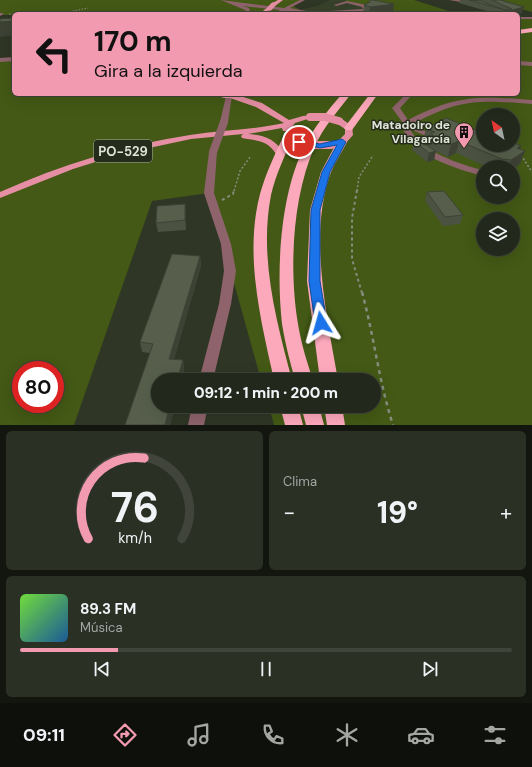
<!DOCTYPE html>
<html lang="es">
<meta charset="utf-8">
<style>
body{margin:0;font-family:"DM Sans",sans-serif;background:#2b3025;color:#f1f3f6;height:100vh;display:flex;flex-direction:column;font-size:15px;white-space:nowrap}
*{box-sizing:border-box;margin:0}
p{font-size:13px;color:#a3a6a3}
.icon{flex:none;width:22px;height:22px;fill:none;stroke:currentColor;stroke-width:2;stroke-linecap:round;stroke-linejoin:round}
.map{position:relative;height:425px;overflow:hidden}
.sheet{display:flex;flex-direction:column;gap:6px;padding:6px;background:#13160f;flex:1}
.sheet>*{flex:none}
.top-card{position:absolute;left:12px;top:12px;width:508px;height:84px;border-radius:6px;box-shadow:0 4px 16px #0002,0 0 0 1px #40443b;background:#f29aaf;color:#111;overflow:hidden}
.needle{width:26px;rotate:327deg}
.fabs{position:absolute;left:476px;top:108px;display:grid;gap:8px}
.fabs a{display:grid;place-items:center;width:44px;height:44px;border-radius:50%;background:#23281c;box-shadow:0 4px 16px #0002,0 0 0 1px #40443b;font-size:20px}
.speed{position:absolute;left:12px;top:361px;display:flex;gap:8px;font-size:20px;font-weight:700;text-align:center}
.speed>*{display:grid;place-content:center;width:52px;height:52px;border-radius:50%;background:#23281c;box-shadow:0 4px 16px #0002,0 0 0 1px #40443b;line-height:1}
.speed .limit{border:6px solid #d22;background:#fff;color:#111}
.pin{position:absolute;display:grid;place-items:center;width:34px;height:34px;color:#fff;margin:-17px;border:2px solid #fff;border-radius:50%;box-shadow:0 1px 4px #0007}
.me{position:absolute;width:44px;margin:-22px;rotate:352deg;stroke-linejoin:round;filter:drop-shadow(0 0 3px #0008)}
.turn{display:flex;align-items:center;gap:14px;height:84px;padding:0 16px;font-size:18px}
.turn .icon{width:52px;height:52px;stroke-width:2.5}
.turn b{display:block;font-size:28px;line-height:34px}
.big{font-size:30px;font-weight:800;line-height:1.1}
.sheet .tile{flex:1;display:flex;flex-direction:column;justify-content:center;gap:6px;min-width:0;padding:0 14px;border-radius:6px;background:#2b3025}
.sheet .dial{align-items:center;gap:0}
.dial svg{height:104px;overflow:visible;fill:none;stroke:#40443b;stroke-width:7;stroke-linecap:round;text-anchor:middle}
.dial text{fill:#f1f3f6;stroke:none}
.song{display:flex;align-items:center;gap:12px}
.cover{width:48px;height:48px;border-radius:6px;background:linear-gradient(135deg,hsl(100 70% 55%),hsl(210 70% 35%))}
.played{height:4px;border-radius:2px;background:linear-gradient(90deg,#f29aaf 20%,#40443b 20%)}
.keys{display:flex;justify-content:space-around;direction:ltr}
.heat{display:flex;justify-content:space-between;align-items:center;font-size:22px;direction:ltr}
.sheet .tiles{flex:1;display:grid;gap:6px;grid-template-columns:1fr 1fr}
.tile:last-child{grid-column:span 2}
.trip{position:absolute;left:151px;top:373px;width:230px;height:40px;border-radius:20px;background:#23281c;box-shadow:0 4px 16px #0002,0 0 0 1px #40443b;font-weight:800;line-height:40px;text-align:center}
.dock{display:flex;height:64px;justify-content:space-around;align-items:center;background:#0e100b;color:#a3a6a3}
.dock .icon{width:28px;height:28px}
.dock .selected{color:#f29aaf}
.dock b{font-size:18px;color:#f1f3f6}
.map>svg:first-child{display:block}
</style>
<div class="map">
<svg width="532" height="425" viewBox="0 0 532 425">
<rect width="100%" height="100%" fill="#2f3625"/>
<path fill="#37402a" d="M330,0H344L381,14H315L300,10L317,6Z"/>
<g fill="#435915" fill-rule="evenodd">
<path d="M0,0H303L293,6L300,10L320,14L0,15Z"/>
<path d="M344,0H414L458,14H381Z"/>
<path d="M505,0H532V12L494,2Z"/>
<path d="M518,18L532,19V425H274L269,406H374V380H261L209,193L152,201L74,425H0V61L14,59V94H518ZM483,115H513V145H483ZM483,167H513V197H483ZM483,219H513V249H483ZM21,370H55V404H21Z"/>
</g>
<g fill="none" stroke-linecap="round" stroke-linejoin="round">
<g stroke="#868c7e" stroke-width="1" stroke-dasharray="1.5 1.5" stroke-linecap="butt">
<path d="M9,14H23"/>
<path d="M58,14L88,8"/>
</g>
<g stroke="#868c7e" stroke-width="1.5" stroke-dasharray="2 2" stroke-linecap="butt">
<path d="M521,155L532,172"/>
<path d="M234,191L240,171L250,157"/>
<path d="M357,191L359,177L372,157"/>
</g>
<g stroke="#868c7e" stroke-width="2" stroke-dasharray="3 3" stroke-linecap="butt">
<path d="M357,190L352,218V259L362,293"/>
<path d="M222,200L233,194L234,190"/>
</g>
<path stroke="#868c7e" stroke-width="2.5" stroke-dasharray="4 4" stroke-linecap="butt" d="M362,292C374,336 379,382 393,425"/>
<g fill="#8e636c" fill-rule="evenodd">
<path d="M221,0L284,8L300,0H305L290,8L312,12L363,9L362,7L347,3L336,6L334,5L347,1L366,5L368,10L359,13L307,14L286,11L279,14H273L280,10L243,6L249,8L251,14H247L245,10Z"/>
<path d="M449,0H461L475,3L473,4Z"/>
<path d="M0,13H2L4,14L0,16Z"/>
<rect x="518" y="17" width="14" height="2"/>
<path d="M14,29V33L0,34V30Z"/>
<path d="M14,57V61L0,62V58Z"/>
<path d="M518,61L532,62V66L518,65Z"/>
<path d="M229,94L232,96L228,122L224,124L220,122L226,96Z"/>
<path d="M237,94H251L248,96H238Z"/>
<path d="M406,94H413L400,108L408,120C457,94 479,96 532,100V104C480,100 460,98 413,124L430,134L426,136L410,129C420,151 461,165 483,170V176C453,168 413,156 401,125L403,123L392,108Z"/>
<path d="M213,149L217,152L214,193L231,244L236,271L231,304L213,380H199L219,304L224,271L221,244L204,193L209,152Z"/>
<path d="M192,406H208L204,425H188Z"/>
</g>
<g fill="#e68fa4" fill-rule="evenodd">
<path d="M278,0H283L275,6H271V4Z"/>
<path d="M268,7L272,8L264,14H259Z"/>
<path d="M212,94H241L240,96L262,103L289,120L303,116L313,115L314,117L295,123L289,131H283L282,128L248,134C263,135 275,139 283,152L282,154H276C267,140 257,141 242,138L241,136L243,134L191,139L121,154L73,169L0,198V192C61,165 124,145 190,135C221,130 253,130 284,123L256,107L230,98H224Z"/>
<path d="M336,119H342L352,126L353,135L345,144L331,147L327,145L328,143L339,140L345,134V129L336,123Z"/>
</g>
<g fill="#fda9bc" fill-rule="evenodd">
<path d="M532,28V32L518,34V30Z"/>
<path d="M342,94H351C338,111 324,126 315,146C292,197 289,270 298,324C301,343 307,362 313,380H295C290,362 285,343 282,324C276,270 280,194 305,145C315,126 328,110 342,94Z"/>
<path d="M370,94H378L352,130H346L344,128Z"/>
<path d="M289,132L294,135C285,155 276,174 271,195C259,257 276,320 292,380H274C261,321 244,255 260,194C266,173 275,154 284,135Z"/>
<path d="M342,139L347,142C342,152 335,162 331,172C308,233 327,317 338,380H320L307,281L310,210L321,172L337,142Z"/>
<path d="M280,406H298L303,425H285Z"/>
<path d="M301,406H319L324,425H306Z"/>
<path d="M324,406H342L345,425H327Z"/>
</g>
<path stroke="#8e636c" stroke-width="8" d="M213,152L224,122"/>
<path stroke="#e68fa4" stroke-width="5" d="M270,8L273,5"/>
<g stroke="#e68fa4" stroke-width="8">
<path d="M310,117H325L339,121"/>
<path d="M294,139L309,145H331"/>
</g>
</g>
<g fill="#4b5241">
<path d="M370,0L393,13L384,14H365L363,13L364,5L369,3Z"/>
<path d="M460,0H500L522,13L518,14H497L459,3Z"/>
<path d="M426,129L520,149V164L513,169V167H487L456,153L448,157L432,149L428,146V143L423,141Z"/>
<path d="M418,140L434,160L427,162L412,150L414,141Z"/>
<path d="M427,192L463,215L460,224L443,226L425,201Z"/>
<path d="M185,204L186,213V230L158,232L156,223Z"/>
<path d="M172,254L200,256L201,266L174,359L183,360L184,370L182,380H158V406H175L170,425H125L150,353L142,352L140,342Z"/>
</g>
<g fill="#3d4235">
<path d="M394,4L393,13L384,14H369L370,7Z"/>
<path d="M524,7L522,13L518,14H508L509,11Z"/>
<path d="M12,21L14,28L0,29V22Z"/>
<path d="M12,28L14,35L0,37V30Z"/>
<path d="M459,141L456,153L448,157L451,144Z"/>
<path d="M521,146L517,156L525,151L520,164L513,169V167H509L511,160L517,148Z"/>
<path d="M436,151L434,160L427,162L429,153Z"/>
<path d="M185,204L186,213V230L185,220Z"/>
<path d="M200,256L201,266L171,369L169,359Z"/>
<path d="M183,360L184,370L182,380H177Z"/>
<path d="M170,406H175L170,425H165Z"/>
</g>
<g fill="#575f4c" stroke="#3d4235">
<path d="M370,0H373L394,4L370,7L364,5L370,2Z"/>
<path d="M469,0L481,1L504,10L512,9L492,0H500L524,7L509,11Z"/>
<path d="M14,18V24L12,21L0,22V19Z"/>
<path d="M12,28V29L0,30V29Z"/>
<path d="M446,118L483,133V145H513V142L521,146L517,148L525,151L511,160L502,159L459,141L451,144L435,137L431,133L435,132L426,129Z"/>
<path d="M418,140L436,151L429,153L414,141Z"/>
<path d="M444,191L463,215L445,217L427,192Z"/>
<path d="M185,204V220L156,223L157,206Z"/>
<path d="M172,254L200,256L169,359L183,360L177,380H158V406H170L165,425H125L153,344L140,342Z"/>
</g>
<path fill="#1a73e8" stroke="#114b97" d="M342,139L346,142L330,172L320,210V281L327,323L325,326H317L315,323L309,281L311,210L322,172L337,145L320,148L295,142L299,140L320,144Z"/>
<defs>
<symbol id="building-pin" viewBox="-11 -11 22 30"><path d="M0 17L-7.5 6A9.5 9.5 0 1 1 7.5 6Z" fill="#f29aaf" stroke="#262c1b"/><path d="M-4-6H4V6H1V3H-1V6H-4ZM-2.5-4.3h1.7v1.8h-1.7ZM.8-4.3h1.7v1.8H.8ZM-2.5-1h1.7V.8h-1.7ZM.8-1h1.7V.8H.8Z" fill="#111"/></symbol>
</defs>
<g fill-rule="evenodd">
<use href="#building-pin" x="453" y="121" width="22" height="30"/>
</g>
<g text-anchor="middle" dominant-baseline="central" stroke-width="3" stroke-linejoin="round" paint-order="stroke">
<g font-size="12" font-weight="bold" fill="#dfe4d9" stroke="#262c1b" text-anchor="end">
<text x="450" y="125">Matadoiro de<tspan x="450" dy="14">Vilagarcía</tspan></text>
</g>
<rect fill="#262c1b" stroke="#a8ada0" stroke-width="1" x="94" y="140" width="58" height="22" rx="3"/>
<g font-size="13" font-weight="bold" fill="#dfe4d9">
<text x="123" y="151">PO-529</text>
</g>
</g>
</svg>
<div class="fabs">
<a><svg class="needle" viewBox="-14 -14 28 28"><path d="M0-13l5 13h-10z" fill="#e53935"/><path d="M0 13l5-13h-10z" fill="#a3a6a3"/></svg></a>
<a><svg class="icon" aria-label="search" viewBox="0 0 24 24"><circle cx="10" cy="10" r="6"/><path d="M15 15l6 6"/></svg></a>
<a><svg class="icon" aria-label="layers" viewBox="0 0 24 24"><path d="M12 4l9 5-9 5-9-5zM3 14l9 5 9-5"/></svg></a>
</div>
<div class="speed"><div class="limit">80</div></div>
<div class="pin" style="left:299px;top:142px;background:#d93025"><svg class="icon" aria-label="arrive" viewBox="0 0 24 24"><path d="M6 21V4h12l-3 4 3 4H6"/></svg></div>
<svg class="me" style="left:321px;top:323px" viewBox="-20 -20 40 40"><path d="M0-17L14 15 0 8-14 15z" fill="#1a73e8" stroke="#fff" stroke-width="4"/></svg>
<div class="trip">09:12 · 1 min · 200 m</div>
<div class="top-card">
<div class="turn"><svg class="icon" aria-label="left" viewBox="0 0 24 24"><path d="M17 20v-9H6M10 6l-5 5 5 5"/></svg><div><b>170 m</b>Gira a la izquierda</div></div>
</div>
</div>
<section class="sheet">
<div class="tiles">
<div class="tile dial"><svg viewBox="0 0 100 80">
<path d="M14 69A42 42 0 1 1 86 69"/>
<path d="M14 69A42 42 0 0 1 57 7" stroke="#f29aaf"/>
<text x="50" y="56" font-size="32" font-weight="700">76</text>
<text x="50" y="72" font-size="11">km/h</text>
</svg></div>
<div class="tile"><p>Clima</p>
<div class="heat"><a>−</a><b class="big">19°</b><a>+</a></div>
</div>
<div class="tile">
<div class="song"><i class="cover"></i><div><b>89.3 FM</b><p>Música</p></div></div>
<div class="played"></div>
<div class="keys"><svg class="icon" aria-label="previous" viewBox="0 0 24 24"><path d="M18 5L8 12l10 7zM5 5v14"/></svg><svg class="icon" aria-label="pause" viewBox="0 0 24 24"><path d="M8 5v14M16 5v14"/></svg><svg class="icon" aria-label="next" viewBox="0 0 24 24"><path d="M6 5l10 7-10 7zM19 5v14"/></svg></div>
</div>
</div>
</section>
<nav class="dock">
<b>09:11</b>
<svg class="icon selected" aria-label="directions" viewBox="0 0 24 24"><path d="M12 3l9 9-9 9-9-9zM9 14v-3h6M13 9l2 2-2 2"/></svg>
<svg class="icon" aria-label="music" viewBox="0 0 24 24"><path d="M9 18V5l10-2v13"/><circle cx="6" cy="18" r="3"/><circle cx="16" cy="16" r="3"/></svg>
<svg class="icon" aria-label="phone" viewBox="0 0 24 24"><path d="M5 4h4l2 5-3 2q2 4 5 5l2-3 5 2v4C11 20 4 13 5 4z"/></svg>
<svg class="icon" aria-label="climate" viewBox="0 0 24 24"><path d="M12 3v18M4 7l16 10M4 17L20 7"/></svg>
<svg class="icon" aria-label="car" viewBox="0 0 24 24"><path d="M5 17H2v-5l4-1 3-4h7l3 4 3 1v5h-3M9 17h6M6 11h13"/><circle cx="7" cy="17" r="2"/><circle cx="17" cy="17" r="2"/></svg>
<svg class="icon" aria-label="filters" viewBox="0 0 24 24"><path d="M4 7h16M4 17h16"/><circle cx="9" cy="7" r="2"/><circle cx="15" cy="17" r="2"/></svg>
</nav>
